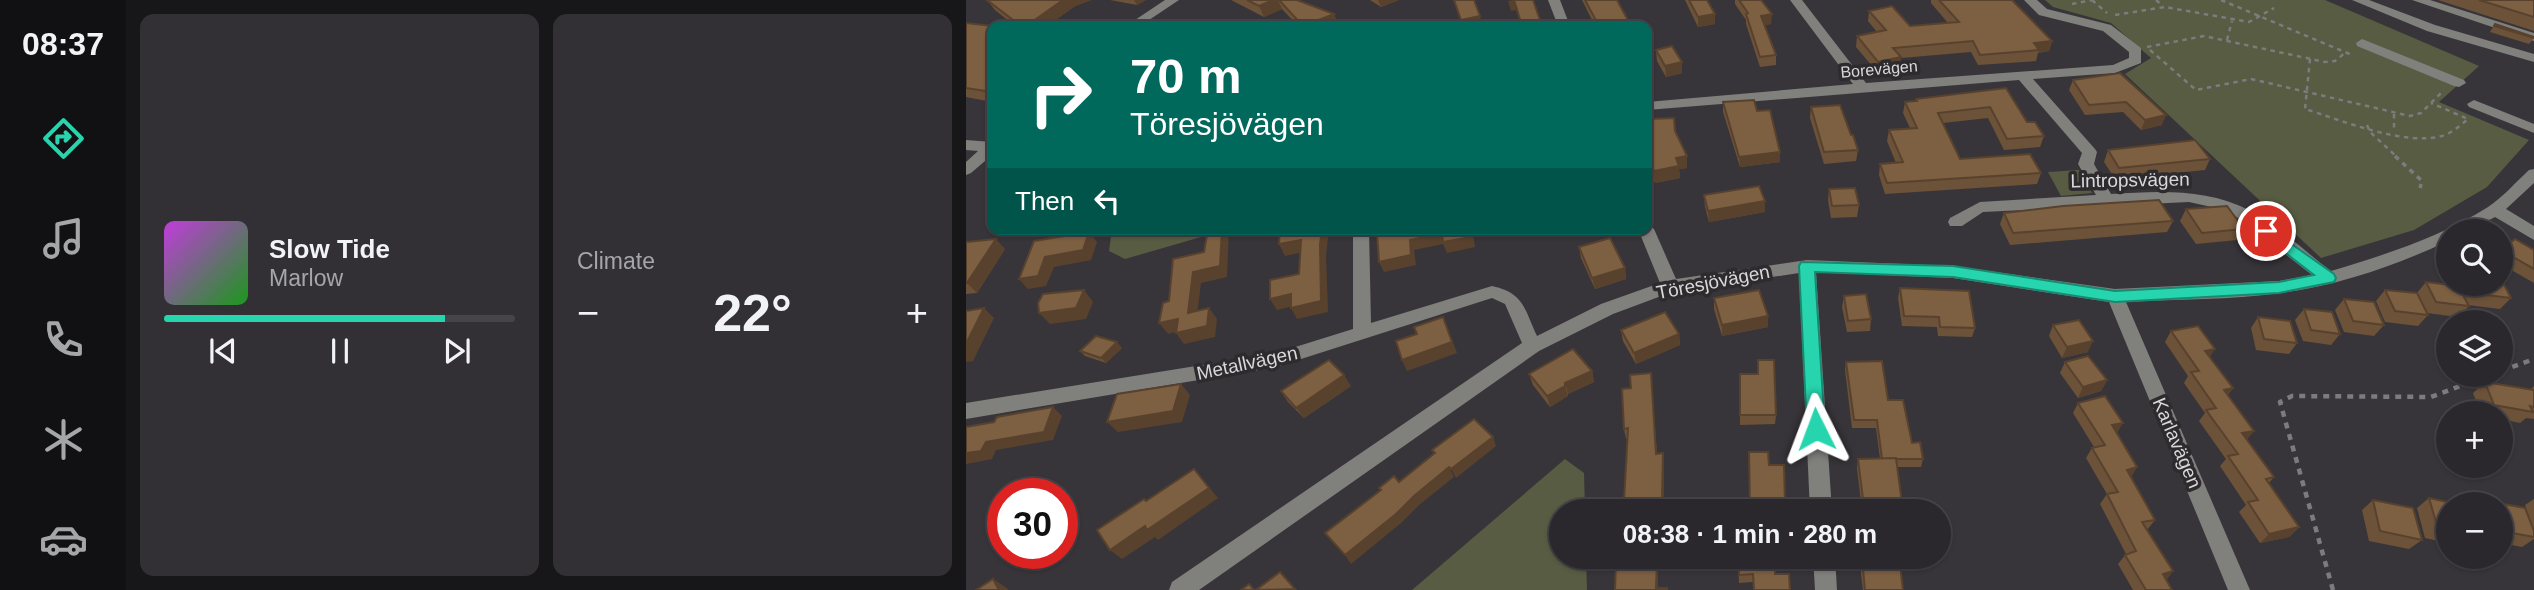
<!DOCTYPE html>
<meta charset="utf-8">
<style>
body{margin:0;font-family:Helvetica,sans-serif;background:#323034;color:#f1f3f6;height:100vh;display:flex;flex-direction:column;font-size:26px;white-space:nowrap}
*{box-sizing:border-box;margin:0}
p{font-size:23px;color:#a5a6a9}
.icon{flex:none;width:38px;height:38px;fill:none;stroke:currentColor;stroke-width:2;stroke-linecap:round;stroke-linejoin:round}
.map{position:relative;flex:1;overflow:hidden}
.side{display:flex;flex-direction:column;gap:14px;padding:14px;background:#171618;width:840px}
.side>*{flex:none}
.guide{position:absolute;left:21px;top:21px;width:665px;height:214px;border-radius:14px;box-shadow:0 2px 5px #0004,0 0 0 2px #464448;background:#00695c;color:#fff;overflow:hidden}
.fabs{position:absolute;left:1470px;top:219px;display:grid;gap:14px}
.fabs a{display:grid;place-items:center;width:77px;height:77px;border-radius:50%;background:#2a282c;box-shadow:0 2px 5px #0004,0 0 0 2px #464448;font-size:35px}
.speed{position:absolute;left:21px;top:478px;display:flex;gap:14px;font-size:35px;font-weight:700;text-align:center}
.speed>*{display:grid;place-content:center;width:91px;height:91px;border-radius:50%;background:#2a282c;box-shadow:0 2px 5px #0004,0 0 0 2px #464448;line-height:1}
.speed .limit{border:10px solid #d22;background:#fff;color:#111}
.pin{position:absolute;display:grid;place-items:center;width:60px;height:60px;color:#fff;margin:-30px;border:4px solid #fff;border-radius:50%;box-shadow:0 2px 7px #0007}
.me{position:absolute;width:77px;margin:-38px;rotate:357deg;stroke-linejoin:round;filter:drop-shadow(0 0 5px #0008)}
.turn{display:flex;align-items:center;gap:24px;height:147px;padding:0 28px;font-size:32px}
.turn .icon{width:91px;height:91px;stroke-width:2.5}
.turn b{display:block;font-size:49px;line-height:60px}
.then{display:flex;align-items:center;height:66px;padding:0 28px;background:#0003;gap:14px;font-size:26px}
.big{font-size:52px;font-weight:700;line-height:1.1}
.side .widget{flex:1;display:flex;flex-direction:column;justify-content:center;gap:10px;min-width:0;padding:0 24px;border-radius:14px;background:#323034}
.song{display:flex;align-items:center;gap:21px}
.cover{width:84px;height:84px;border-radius:10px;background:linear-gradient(135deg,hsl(290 70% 55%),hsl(120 70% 35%))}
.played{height:7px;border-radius:4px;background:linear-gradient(90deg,#26d5ae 80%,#464448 80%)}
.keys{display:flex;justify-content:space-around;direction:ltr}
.heat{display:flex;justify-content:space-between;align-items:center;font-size:38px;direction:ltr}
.side .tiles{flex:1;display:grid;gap:14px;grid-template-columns:repeat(2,1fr)}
.trip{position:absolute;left:583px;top:499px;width:402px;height:70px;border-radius:35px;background:#2a282c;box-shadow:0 2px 5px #0004,0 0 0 2px #464448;font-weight:700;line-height:70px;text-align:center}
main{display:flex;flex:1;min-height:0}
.tab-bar{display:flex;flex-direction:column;width:126px;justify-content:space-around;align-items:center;background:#111012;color:#a5a6a9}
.tab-bar .icon{width:49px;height:49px}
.tab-bar .current{color:#26d5ae}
.tab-bar b{font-size:32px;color:#f1f3f6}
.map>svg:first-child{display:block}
</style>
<main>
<nav class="tab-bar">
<b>08:37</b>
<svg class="icon current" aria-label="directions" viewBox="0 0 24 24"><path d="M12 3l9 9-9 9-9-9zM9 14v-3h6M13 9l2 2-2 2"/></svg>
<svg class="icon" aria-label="music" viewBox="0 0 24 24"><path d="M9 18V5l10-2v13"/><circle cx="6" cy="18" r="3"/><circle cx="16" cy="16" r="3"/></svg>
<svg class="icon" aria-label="phone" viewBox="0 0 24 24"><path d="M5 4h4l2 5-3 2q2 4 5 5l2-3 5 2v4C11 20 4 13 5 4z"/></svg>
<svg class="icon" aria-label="climate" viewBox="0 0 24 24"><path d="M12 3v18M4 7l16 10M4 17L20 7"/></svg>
<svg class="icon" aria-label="car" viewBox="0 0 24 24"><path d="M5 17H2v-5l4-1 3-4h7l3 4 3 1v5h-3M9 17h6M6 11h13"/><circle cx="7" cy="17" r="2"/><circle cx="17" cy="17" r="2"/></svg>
</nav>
<section class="side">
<div class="tiles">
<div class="widget">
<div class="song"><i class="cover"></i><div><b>Slow Tide</b><p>Marlow</p></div></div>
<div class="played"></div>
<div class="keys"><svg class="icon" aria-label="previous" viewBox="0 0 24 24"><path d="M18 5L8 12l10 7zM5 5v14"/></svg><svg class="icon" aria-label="pause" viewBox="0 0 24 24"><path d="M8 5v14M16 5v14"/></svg><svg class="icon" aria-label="next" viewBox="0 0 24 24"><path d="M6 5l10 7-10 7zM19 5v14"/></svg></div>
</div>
<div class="widget"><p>Climate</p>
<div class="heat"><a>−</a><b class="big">22°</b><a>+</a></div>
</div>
</div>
</section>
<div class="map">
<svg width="1568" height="590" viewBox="0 0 1568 590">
<rect width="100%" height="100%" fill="#38353a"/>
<g fill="#575c42">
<path d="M1079,0H1359L1513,66L1473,102L1563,140L1521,187L1448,230L1355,258L1159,74L1185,58L1145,23L1087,7Z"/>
<path d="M1113,170L1126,193L1095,196L1082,172Z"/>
<path d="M146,229H283L249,233L159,259L143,251Z"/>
<path d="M599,459L618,473L619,511H595V556L620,557L621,590H446Z"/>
</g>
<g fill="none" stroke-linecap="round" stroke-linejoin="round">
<g stroke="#7e7b7f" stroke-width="2.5" stroke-dasharray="4.5 4.5" stroke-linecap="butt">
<path d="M1126,0L1141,13"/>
<path d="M1190,0L1197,6"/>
<path d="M1255,0L1386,55"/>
<path d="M1106,4L1126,0"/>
<path d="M1149,15L1199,7L1283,22L1308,8"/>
<path d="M1261,40L1266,21"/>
<path d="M1181,47L1238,36L1359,62L1369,61L1380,52"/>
<path d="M1184,50L1230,90L1285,79L1444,116L1455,113L1478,90"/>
<path d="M1344,59L1339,109C1375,120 1442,148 1479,135C1488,131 1495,125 1502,119L1465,103"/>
<path d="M1428,114V132"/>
<path d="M1401,125L1404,132L1431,157"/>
</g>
<path stroke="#7e7b7f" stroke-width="3.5" stroke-dasharray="5 5" stroke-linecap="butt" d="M1429,156L1456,181L1454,188"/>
<g stroke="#7e7b7f" stroke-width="4.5" stroke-dasharray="6 6" stroke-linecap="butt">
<path d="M1535,371L1568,359"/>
<path d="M1367,590L1314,402L1326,396L1465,397L1526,374"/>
</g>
<g fill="#80807d" fill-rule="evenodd">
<path d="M199,0H213L174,26H160Z"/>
<path d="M582,0H594L604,26H592Z"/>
<path d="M824,0H836L900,83L1147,65L1163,58V52L1137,31L1073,15L1058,0H1071L1081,9L1145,25L1175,48V63L1149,73L1067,79L1129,149L1131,152L1128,164L1145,194C1192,191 1240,188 1283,210C1312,225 1338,251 1365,271C1419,255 1474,237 1522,207C1536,198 1550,182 1563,170L1568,169V183L1540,209L1568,226V240L1529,217L1502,231H1482V241C1429,266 1373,285 1315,293C1264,300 1211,299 1160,302L1284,590H1262L1143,302L987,278L850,272L866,511H844L833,273L706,292L647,314L573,351L233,590H203L206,582L556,343L539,304L526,298L310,367L0,419V403L310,353L387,329V229H403L405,323L526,286C558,293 558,308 571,336L635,304L694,283L672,229H681V224L688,229L710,279L841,260L987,266L1149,289L1313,281L1346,275L1274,219L1255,209L1223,202L1017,212L996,226H984L982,222L984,218L1014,202L1130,195L1112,164L1116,153L1053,80L681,110V102L887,84Z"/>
<path d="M1386,0H1403L1469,25L1568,54V62L1461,31Z"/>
<path d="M1446,0H1464L1568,33V41Z"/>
<path d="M1396,39L1498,80L1500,83L1493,87L1488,86L1391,46L1390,43Z"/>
<path d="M1508,100L1568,124V133L1503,107L1501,104Z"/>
<path d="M0,140L26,142V155L5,173L0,175V162L12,151L0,150Z"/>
<path d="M847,556H869L871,590H849Z"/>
</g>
</g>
<g fill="#6c5238">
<path d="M21,0H125L109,6L81,26H49L29,10Z"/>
<path d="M144,0H180L171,5Z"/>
<path d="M265,0H331L368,14L372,25L370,26H332L316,9L298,17Z"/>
<path d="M404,0H433L415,7Z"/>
<path d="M616,0H651L665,26H629Z"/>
<path d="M719,0H741L749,24L732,27Z"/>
<path d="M769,0H795L805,24L798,25L810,55V65L794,67L780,24V20L769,4Z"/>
<path d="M965,0H1046L1086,41L1083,51L1072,53L1070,61L1012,65L1005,52L935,58L933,67L911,72L890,47L891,36L911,32L902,21L903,11L944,26L982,23L965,3Z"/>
<path d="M1472,0H1568V31Z"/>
<path d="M0,23L26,26V102L0,97Z"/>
<path d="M1529,24L1568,38L1563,44L1524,32Z"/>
<path d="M690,50L716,62V73L700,77L691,61Z"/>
<path d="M1154,73L1196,125L1175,130L1157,112L1119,115L1103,90L1107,80Z"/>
<path d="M1040,88L1061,122L1078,136L1074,147L1038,150L1022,118L977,123L994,159L1075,173L1071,184L919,194L913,175L914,164L930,163L921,141L923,130L944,128L937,113L939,102H950V99Z"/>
<path d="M757,102L791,111L814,162L774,167L757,112Z"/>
<path d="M845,107L885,135L892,150L890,161L858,164L844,118Z"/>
<path d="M709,131L721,168L713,169L714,178L689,183L681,161V152Z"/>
<path d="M1142,150L1244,159L1239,170L1149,179L1138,162Z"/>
<path d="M863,189L893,205L891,217L865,218L862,200Z"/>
<path d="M738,195L799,212L743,222L739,207Z"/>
<path d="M1220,209L1278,229L1271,240L1230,244L1214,221Z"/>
<path d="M1038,213L1207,221L1201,232L1044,245L1034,224Z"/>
<path d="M0,242L39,249L11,293L0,294Z"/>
<path d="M613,247L659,268L660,279L629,289L615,258Z"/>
<path d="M1535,250H1568V283L1535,264Z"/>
<path d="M1460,282L1492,286L1494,284H1535L1545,298L1534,309L1502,305L1503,306L1492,317L1461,313L1462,315L1452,326L1419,322L1410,301L1419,290L1451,293Z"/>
<path d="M934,288L1009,328L1006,337L972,336L971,327L936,326L932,298Z"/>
<path d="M878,296L905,319L904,331L881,332L876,307Z"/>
<path d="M748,298L802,327L756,336L748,309Z"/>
<path d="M1378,299L1418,325L1408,336L1378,332L1369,310Z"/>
<path d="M1338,309L1374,334L1365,345L1337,341L1329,320Z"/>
<path d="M1292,317L1331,343L1323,354L1290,350L1285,328Z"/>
<path d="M1087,325L1122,352L1096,358L1083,336Z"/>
<path d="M655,330L713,334L714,345L670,364L657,341Z"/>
<path d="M1205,331L1244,358L1267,388L1262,395L1281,440L1308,477L1303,483L1333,527L1323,537L1294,543L1273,512L1280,505L1254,466L1260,459L1233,421L1239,413L1218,383L1222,376L1199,342Z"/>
<path d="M156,348L140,363L119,356L114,351Z"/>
<path d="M880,362L922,400L946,443L957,459L955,467H931L937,511H896L891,468L892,459H914L910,428H886L879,370Z"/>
<path d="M1099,362L1141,380L1135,391L1112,398L1094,373Z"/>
<path d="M626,371L628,382L602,394V396L584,407L567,385L563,374Z"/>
<path d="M685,373L691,454L697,453L698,463V509L660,510L658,501L662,438L660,439L658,429L665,388Z"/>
<path d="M774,374H792L810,415L809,424L774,425Z"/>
<path d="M1519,382L1564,390L1568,386V419L1560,418L1554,423L1535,419V413H1515L1507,393Z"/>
<path d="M385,386L338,418L322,402L315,391Z"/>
<path d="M1112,403L1150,433L1165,477L1189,520L1181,530L1207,571L1200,580L1206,590H1167L1152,564L1160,554L1134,504L1141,494L1120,458L1126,448L1128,447L1107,413Z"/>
<path d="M783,452L803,465L819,504V511H784Z"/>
<path d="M1463,498L1482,504V543L1459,538L1451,508Z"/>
<path d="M1568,499V539L1556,547L1535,543V504H1517L1521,501L1559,508L1566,525L1559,505Z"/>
<path d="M1407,500L1456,540L1443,549L1403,541L1396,510Z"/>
<path d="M641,556H689V563L691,562L692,570V588L649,590L650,570H643L641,562Z"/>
<path d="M772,556H809L787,582L773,583Z"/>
<path d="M909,556H954V557L951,565H934L937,590H897L894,566L896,558H909Z"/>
</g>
<g fill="#58422e">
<path d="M97,0H125L109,6L81,26H60Z"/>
<path d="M168,0H180L171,5Z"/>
<path d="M307,0H312L316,9L298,17L293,6Z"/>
<path d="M412,0H433L415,7Z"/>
<path d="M548,0L550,10L545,11L542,1Z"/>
<path d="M368,14L372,25L370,26H339Z"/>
<path d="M749,14V24L732,27V17Z"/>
<path d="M806,14L805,24L795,26V16Z"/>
<path d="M514,16L516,26H496L495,20Z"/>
<path d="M1086,41L1083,51L1072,53L1073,50L1068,43Z"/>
<path d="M935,57L933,67L911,72L912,62Z"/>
<path d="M686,62L687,72L681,74V63Z"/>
<path d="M716,62V73L700,77L699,66Z"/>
<path d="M1200,115L1196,125L1175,130L1179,120Z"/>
<path d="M814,152V162L774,167L773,157Z"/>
<path d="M721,156V168L713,169L714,178L689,183L688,171L710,158Z"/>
<path d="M799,201V212L743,222L742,211Z"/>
<path d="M256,229H263L261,277L235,283L230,323L222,313L227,272Z"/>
<path d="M356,229H363L360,256L362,312L331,319L325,308L354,244Z"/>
<path d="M506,229L509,247L481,253L477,244L448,250L450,265L418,272L413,262L444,240L476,233Z"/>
<path d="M541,229H568L569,231L543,237Z"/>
<path d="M123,232L131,242L125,260L88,267L80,286L62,289L53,279L79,257Z"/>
<path d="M30,239L39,249L11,293L1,283Z"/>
<path d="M335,240L342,251L319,256L313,244Z"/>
<path d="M659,268L660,279L629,289L626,278Z"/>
<path d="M118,290L127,302L120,319L84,324L73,313Z"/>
<path d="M325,294L332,305L311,310L304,299Z"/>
<path d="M18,308L28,318L7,361L0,362V344Z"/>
<path d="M243,308L251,319L249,337L218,344L210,333Z"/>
<path d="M802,316V327L756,336V325Z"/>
<path d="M477,317L491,353L441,371L436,360Z"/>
<path d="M212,319L220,329L202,334L193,323Z"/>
<path d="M713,334L714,345L670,364L668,353Z"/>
<path d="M1127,341L1122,352L1096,358L1101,347Z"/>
<path d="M151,342L156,348L140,363L135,358Z"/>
<path d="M1249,349L1242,360L1239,351Z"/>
<path d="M626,371L628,382L602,394L599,383Z"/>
<path d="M685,373L686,383L691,464L690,454Z"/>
<path d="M378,375L385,386L338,418L330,408Z"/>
<path d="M1141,380L1135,391L1112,398L1117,387Z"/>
<path d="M215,384L224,395L216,422L152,432L141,422Z"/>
<path d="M599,386L602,396L584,407L581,396Z"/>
<path d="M1267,388L1259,399L1258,390Z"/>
<path d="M87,407L96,416L87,440L30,450L26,459L0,464V453L20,442Z"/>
<path d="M1157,423L1151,433L1146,425Z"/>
<path d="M1288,431L1280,441L1276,433Z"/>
<path d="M527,437L530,446L490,478L485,469Z"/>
<path d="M697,453L698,463V509L696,499Z"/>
<path d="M483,467L488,477L453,505L435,523L385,564L379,555L448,496Z"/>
<path d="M1171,467L1165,478L1161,470Z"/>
<path d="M228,469L252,498L192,540L189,537L156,559L144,550Z"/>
<path d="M1333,527L1323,537L1294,543L1303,534Z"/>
<path d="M691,562L692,570V590H691Z"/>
<path d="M1207,571L1199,581L1197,574Z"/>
<path d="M27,579L41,588L42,590H33Z"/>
</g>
<g fill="#7d5f41" stroke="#58422e" stroke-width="2">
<path d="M21,0H97L60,26H55Z"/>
<path d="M281,0H307L293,6Z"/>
<path d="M313,0H331L368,14L337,26Z"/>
<path d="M488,0H508L514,16L495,20Z"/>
<path d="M548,0H567L576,26H556Z"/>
<path d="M619,0H651L665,26H633Z"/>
<path d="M723,0H741L749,14L732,17Z"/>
<path d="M773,0H795L806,14L795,16L810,55L794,57L780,14L782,13Z"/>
<path d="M973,0H1046L1086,41L1068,43L1073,50L1014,55L1007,41L927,48L935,57L912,62L891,36L920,30L903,11L926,6L944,26L993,22Z"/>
<path d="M1513,0H1568V17Z"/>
<path d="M0,23L26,26V92L0,88Z"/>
<path d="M1529,24L1568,37V38L1528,26Z"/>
<path d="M706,46L716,62L699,66L690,50Z"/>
<path d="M681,54L686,62L681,63Z"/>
<path d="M1154,73L1200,115L1179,120L1160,102L1123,105L1107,80Z"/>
<path d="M1040,88L1061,122H1069L1078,136L1041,139L1024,107L972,113L994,159L1064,154L1075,173L921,183L914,164L937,162L923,130L951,128L939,102L951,101L950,99Z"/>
<path d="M788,100L791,111L804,110L814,152L773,157L757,102Z"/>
<path d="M874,105L885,135H887L892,150L858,152L845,107Z"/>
<path d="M708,118L709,131L721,156L710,158L713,166L688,171L681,152V150L684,149L682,119Z"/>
<path d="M1229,140L1244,159L1153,168L1142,150Z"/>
<path d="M793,186L799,201L742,211L738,195Z"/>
<path d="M889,188L893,205L866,206L863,189Z"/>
<path d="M1193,200L1207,221L1047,233L1038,213L1097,206Z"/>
<path d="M1261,206L1278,229L1236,233L1220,209Z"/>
<path d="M242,229H256L254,266L227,272L222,313L243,308L241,326L210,333L212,319L193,323L197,303L203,301L207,259L238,252Z"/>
<path d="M314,229H356L354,244L355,301L325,308V294L304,299V280L333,274L335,240L313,244Z"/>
<path d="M417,229H504L505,237L477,242L476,233L444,240L445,255L413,262L411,235L417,234Z"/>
<path d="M123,232L117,250L79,257L72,276L53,279L68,241Z"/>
<path d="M644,238L659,268L626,278L613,247Z"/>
<path d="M30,239L1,283H0V242Z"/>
<path d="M1549,239L1568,250V269L1535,250Z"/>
<path d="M1535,279L1545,298L1512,294L1507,284H1535Z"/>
<path d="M1460,282L1492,286L1503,306L1470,302Z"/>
<path d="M934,288L1003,291L1009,328L974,327L973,317L938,316Z"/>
<path d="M118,290L110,308L73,313L72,303L77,294Z"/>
<path d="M793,290L802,316L756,325L748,298Z"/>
<path d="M1419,290L1451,293L1462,315L1429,311Z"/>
<path d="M900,294L905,319L882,321L878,296Z"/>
<path d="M1378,299L1408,302L1418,325L1387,321Z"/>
<path d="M18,308L0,344V311Z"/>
<path d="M1338,309L1366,312L1374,334L1345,330Z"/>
<path d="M699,312L713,334L668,353L655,330Z"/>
<path d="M477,317L486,342L436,360L430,341L451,334L448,327Z"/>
<path d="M1292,317L1324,321L1331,343L1298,339Z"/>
<path d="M1113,320L1127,341L1101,347L1087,325Z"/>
<path d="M1232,326L1249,349L1239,351L1267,388L1258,390L1288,431L1276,433L1308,477L1300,479L1333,527L1303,534L1282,502L1292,500L1262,456L1272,454L1240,410L1250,408L1225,372L1233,371L1205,331Z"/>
<path d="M130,336L151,342L135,358L114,351Z"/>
<path d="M607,349L626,371L599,383V386L581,396L563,374Z"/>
<path d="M1122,356L1141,380L1117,387L1099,362Z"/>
<path d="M363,360L378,375L330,408L315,391Z"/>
<path d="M792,360H808L810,415H774V374H792Z"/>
<path d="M916,361L922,400H937L946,443L954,442L957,459H916L911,420H888L880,362Z"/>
<path d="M685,373L690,454L697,453L696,499L658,501L662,428L658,429L656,389L665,388L664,375Z"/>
<path d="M1519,382L1568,390V407L1564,406L1567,412L1528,405Z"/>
<path d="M215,384L207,411L141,422L151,394Z"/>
<path d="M1139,396L1157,423L1146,425L1171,467L1161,470L1189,520L1176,522L1207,571L1197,574L1206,590H1180L1159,555L1170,551L1141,494L1152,492L1126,448L1139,445L1112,403Z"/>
<path d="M87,407L78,432L20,442L15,451L0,453V427L28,422L31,417Z"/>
<path d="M508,419L527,437L485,469L483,467L448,496L430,514L379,555L359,533L415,490L413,488L428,476L433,482L469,453L466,450Z"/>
<path d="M783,452H802L803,465H818L819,504L784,505Z"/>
<path d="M930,458L937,511H906V507H898L892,459Z"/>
<path d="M228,469L243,488L181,530L179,526L144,550L131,530L178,499L180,501Z"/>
<path d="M1463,498L1490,504H1482V531L1472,529Z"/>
<path d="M1407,500L1447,508L1456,540L1414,531Z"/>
<path d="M1521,501L1559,508L1568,531V537L1535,531V504H1522Z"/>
<path d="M641,556H687V563L691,562L690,588H701V590H649L650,561L641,562Z"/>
<path d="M772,556H809V574H823L824,590H788L787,574L773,575Z"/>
<path d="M912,556H954L933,557L937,590H899L896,558H913Z"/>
<path d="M314,572L329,589L290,590Z"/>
<path d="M27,579L33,590H10Z"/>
<path d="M283,584L288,590H275Z"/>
</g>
<path fill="#26d5ae" stroke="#198a71" stroke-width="2" d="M1300,226L1368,274L1370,278L1368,282L1313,293L1149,302L987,277L849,272L859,429L857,435L850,437L844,435L841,429L833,266L835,262L987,266L1149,291L1313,282L1348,275L1295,234L1293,231L1295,227Z"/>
<g text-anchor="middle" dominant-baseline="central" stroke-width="7" stroke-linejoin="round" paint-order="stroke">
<g font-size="16" fill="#dad7db" stroke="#2e2b2f">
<text transform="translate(913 69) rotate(-5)">Borevägen</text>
</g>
<g font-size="19" fill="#dad7db" stroke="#2e2b2f">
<text transform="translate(1164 180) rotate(-1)">Lintropsvägen</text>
<text transform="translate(747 282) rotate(-11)">Töresjövägen</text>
<text transform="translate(281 363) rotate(-12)">Metallvägen</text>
<text transform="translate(1211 443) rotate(67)">Karlavägen</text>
</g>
</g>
</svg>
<div class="fabs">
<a><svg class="icon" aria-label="search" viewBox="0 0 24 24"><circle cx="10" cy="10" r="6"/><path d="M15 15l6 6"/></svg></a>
<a><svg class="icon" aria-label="layers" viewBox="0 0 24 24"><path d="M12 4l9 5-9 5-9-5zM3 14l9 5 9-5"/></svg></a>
<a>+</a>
<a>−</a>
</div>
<div class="speed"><div class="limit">30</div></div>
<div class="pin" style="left:1300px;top:231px;background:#d93025"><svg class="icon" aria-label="arrive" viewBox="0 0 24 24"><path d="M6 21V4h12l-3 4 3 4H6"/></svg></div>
<svg class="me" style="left:850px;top:429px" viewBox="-20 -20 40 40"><path d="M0-17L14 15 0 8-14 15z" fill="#26d5ae" stroke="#fff" stroke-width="4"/></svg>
<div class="trip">08:38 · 1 min · 280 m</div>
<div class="guide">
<div class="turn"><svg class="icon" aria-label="right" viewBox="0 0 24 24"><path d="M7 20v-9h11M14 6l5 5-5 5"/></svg><div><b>70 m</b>Töresjövägen</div></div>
<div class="then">Then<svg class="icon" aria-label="left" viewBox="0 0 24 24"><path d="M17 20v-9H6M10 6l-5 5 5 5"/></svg></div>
</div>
</div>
</main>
